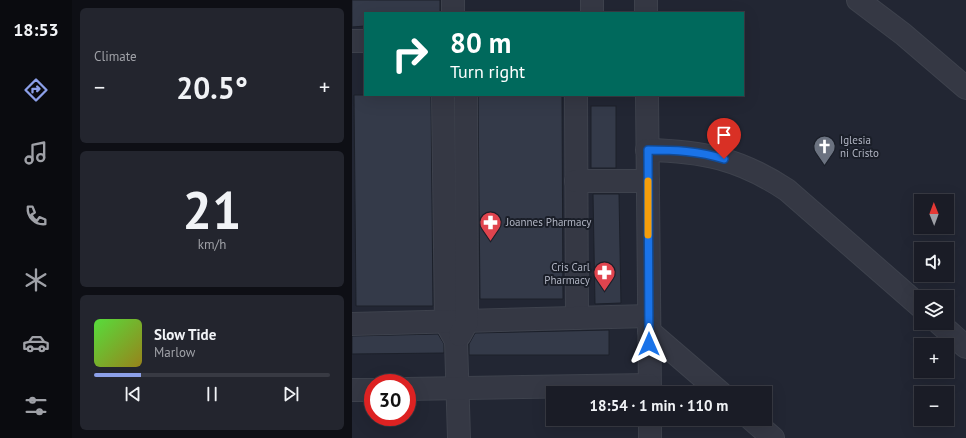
<!DOCTYPE html>
<meta charset="utf-8">
<style>
body{margin:0;font-family:"PT Sans",sans-serif;background:#23252e;color:#f1f3f6;height:100vh;display:flex;flex-direction:column;font-size:15px;white-space:nowrap}
*{box-sizing:border-box;margin:0}
p{font-size:13px;color:#9fa1a7}
.icon{flex:none;width:22px;height:22px;fill:none;stroke:currentColor;stroke-width:2;stroke-linecap:round;stroke-linejoin:round}
.map{position:relative;flex:1;overflow:hidden}
.details{display:flex;flex-direction:column;gap:8px;padding:8px;background:#0e0f15;width:280px}
.details>*{flex:none}
.top-card{position:absolute;left:12px;top:12px;width:380px;height:84px;border-radius:0px;box-shadow:0 4px 16px #0002,0 0 0 1px #383a43;background:#00695c;color:#fff;overflow:hidden}
.needle{width:26px;rotate:359deg}
.buttons{position:absolute;left:562px;top:194px;display:grid;gap:8px}
.buttons a{display:grid;place-items:center;width:40px;height:40px;border-radius:0px;background:#1a1c26;box-shadow:0 4px 16px #0002,0 0 0 1px #383a43;font-size:20px}
.speed{position:absolute;left:12px;top:374px;display:flex;gap:8px;font-size:20px;font-weight:700;text-align:center}
.speed>*{display:grid;place-content:center;width:52px;height:52px;border-radius:50%;background:#1a1c26;box-shadow:0 4px 16px #0002,0 0 0 1px #383a43;line-height:1}
.speed .limit{border:6px solid #d22;background:#fff;color:#111}
.pin{position:absolute;display:grid;place-items:center;width:34px;height:34px;color:#fff;margin:-41px -17px;border-radius:50% 50% 50% 0;rotate:-45deg;box-shadow:0 0 4px #0007}
.pin .icon{rotate:45deg}
.me{position:absolute;width:44px;margin:-22px;rotate:0deg;stroke-linejoin:round;filter:drop-shadow(0 0 3px #0008)}
.turn{display:flex;align-items:center;gap:14px;height:84px;padding:0 20px;font-size:18px}
.turn .icon{width:52px;height:52px;stroke-width:2.5}
.turn b{display:block;font-size:28px;line-height:34px}
.big{font-size:30px;font-weight:700;line-height:1.1}
.details .card{flex:1;display:flex;flex-direction:column;justify-content:center;gap:6px;min-width:0;padding:0 14px;border-radius:6px;background:#23252e}
.details .dial{align-items:center;gap:0}
.dial b{font-size:52px;line-height:1}
.song{display:flex;align-items:center;gap:12px}
.cover{width:48px;height:48px;border-radius:6px;background:linear-gradient(135deg,hsl(110 70% 55%),hsl(50 70% 35%))}
.played{height:4px;border-radius:2px;background:linear-gradient(90deg,#8ca0e9 20%,#383a43 20%)}
.keys{display:flex;justify-content:space-around;direction:ltr}
.heat{display:flex;justify-content:space-between;align-items:center;font-size:22px;direction:ltr}
.trip{position:absolute;left:194px;top:386px;width:226px;height:40px;border-radius:0px;background:#1a1c26;box-shadow:0 4px 16px #0002,0 0 0 1px #383a43;font-weight:700;line-height:40px;text-align:center}
main{display:flex;flex:1;min-height:0}
.tabs{display:flex;flex-direction:column;width:72px;justify-content:space-around;align-items:center;background:#0a0b0f;color:#9fa1a7}
.tabs .icon{width:28px;height:28px}
.tabs .active{color:#8ca0e9}
.tabs b{font-size:18px;color:#f1f3f6}
.map>svg:first-child{display:block}
</style>
<main>
<nav class="tabs">
<b>18:53</b>
<svg class="icon active" aria-label="directions" viewBox="0 0 24 24"><path d="M12 3l9 9-9 9-9-9zM9 14v-3h6M13 9l2 2-2 2"/></svg>
<svg class="icon" aria-label="music" viewBox="0 0 24 24"><path d="M9 18V5l10-2v13"/><circle cx="6" cy="18" r="3"/><circle cx="16" cy="16" r="3"/></svg>
<svg class="icon" aria-label="phone" viewBox="0 0 24 24"><path d="M5 4h4l2 5-3 2q2 4 5 5l2-3 5 2v4C11 20 4 13 5 4z"/></svg>
<svg class="icon" aria-label="climate" viewBox="0 0 24 24"><path d="M12 3v18M4 7l16 10M4 17L20 7"/></svg>
<svg class="icon" aria-label="car" viewBox="0 0 24 24"><path d="M5 17H2v-5l4-1 3-4h7l3 4 3 1v5h-3M9 17h6M6 11h13"/><circle cx="7" cy="17" r="2"/><circle cx="17" cy="17" r="2"/></svg>
<svg class="icon" aria-label="filters" viewBox="0 0 24 24"><path d="M4 7h16M4 17h16"/><circle cx="9" cy="7" r="2"/><circle cx="15" cy="17" r="2"/></svg>
</nav>
<section class="details">
<div class="card"><p>Climate</p>
<div class="heat"><a>−</a><b class="big">20.5°</b><a>+</a></div>
</div>
<div class="card dial"><b>21</b><p>km/h</p></div>
<div class="card">
<div class="song"><i class="cover"></i><div><b>Slow Tide</b><p>Marlow</p></div></div>
<div class="played"></div>
<div class="keys"><svg class="icon" aria-label="previous" viewBox="0 0 24 24"><path d="M18 5L8 12l10 7zM5 5v14"/></svg><svg class="icon" aria-label="pause" viewBox="0 0 24 24"><path d="M8 5v14M16 5v14"/></svg><svg class="icon" aria-label="next" viewBox="0 0 24 24"><path d="M6 5l10 7-10 7zM19 5v14"/></svg></div>
</div>
</section>
<div class="map">
<svg width="614" height="438" viewBox="0 0 614 438">
<rect width="100%" height="100%" fill="#222633"/>
<g fill="#343a49" stroke="#1c202a">
<path d="M0,0H88V13H13V26L0,27Z"/>
<path d="M2,95H79L81,306H4Z"/>
<path d="M126,95H210L211,299H128Z"/>
<rect x="239" y="106" width="25" height="62"/>
<path d="M241,194H267L269,303L243,304Z"/>
<path d="M257,330V355H117V344L123,333Z"/>
<path d="M86,334L92,344V353L0,354V336Z"/>
</g>
<g fill="none" stroke-linecap="round" stroke-linejoin="round">
<defs>
<g id="minor">
<path d="M101,0V13"/>
<path d="M240,0V13"/>
<path d="M294,0V13"/>
<path d="M506,0L551,34L614,88"/>
<path d="M0,41H13"/>
<path d="M91,95L94,323L104,341L107,438"/>
<path d="M224,95L225,318"/>
<path d="M295,95L298,393"/>
<path d="M295,150C351,151 388,159 435,190L569,307"/>
<path d="M224,181H296"/>
<path d="M587,323L614,347"/>
<path d="M0,324L297,316"/>
<path d="M297,331L369,393"/>
<path d="M108,335L115,322L114,95"/>
<path d="M55,389L297,385"/>
<path d="M0,390H21"/>
<path d="M298,419V438"/>
<path d="M399,419L421,438"/>
</g>
</defs>
<use href="#minor" stroke="#3e424d" stroke-width="24"/>
<use href="#minor" stroke="#353844" stroke-width="22"/>
</g>
<g fill="none" stroke-linecap="round" stroke-linejoin="round">
<defs>
<path id="route" d="M297,344L296,150C322,150 347,151 372,159"/>
</defs>
<use href="#route" stroke="#114b97" stroke-width="10"/>
<use href="#route" stroke="#1a73e8" stroke-width="7"/>
<path stroke="#f59e0b" stroke-width="7" d="M296,181V235"/>
</g>
<defs>
<symbol id="church-pin" viewBox="-11 -11 22 30"><path d="M0 17L-7.5 6A9.5 9.5 0 1 1 7.5 6Z" fill="#6b7280" stroke="#1a1e28"/><path d="M-1.2-6h2.4v3.5h3.3v2.4h-3.3V6h-2.4V-.1h-3.3v-2.4h3.3Z" fill="#fff"/></symbol>
<symbol id="pharmacy-pin" viewBox="-11 -11 22 30"><path d="M0 17L-7.5 6A9.5 9.5 0 1 1 7.5 6Z" fill="#e0444e" stroke="#1a1e28"/><path d="M-2-6h4v4h4v4h-4v4h-4v-4h-4v-4h4Z" fill="#fff"/></symbol>
</defs>
<g fill-rule="evenodd">
<use href="#church-pin" x="460" y="134" width="25" height="34"/>
<use href="#pharmacy-pin" x="126" y="210" width="25" height="34"/>
<use href="#pharmacy-pin" x="240" y="260" width="25" height="34"/>
</g>
<g text-anchor="middle" dominant-baseline="central" stroke-width="4" stroke-linejoin="round" paint-order="stroke">
<g font-size="11" fill="#afb3c1" stroke="#1a1e28" text-anchor="start">
<text x="488" y="140">Iglesia<tspan x="488" dy="13">ni Cristo</tspan></text>
<text x="154" y="222">Joannes Pharmacy</text>
<text x="238" y="267" text-anchor="end">Cris Carl<tspan x="238" dy="13">Pharmacy</tspan></text>
</g>
</g>
</svg>
<div class="buttons">
<a><svg class="needle" viewBox="-14 -14 28 28"><path d="M0-13l5 13h-10z" fill="#e53935"/><path d="M0 13l5-13h-10z" fill="#9fa1a7"/></svg></a>
<a><svg class="icon" aria-label="sound" viewBox="0 0 24 24"><path d="M4 9h4l5-4v14l-5-4H4zM17 9q2 3 0 6"/></svg></a>
<a><svg class="icon" aria-label="layers" viewBox="0 0 24 24"><path d="M12 4l9 5-9 5-9-5zM3 14l9 5 9-5"/></svg></a>
<a>+</a>
<a>−</a>
</div>
<div class="speed"><div class="limit">30</div></div>
<div class="pin" style="left:372px;top:159px;background:#d93025"><svg class="icon" aria-label="arrive" viewBox="0 0 24 24"><path d="M6 21V4h12l-3 4 3 4H6"/></svg></div>
<svg class="me" style="left:297px;top:344px" viewBox="-20 -20 40 40"><path d="M0-17L14 15 0 8-14 15z" fill="#1a73e8" stroke="#fff" stroke-width="4"/></svg>
<div class="trip">18:54 · 1 min · 110 m</div>
<div class="top-card">
<div class="turn"><svg class="icon" aria-label="right" viewBox="0 0 24 24"><path d="M7 20v-9h11M14 6l5 5-5 5"/></svg><div><b>80 m</b>Turn right</div></div>
</div>
</div>
</main>
